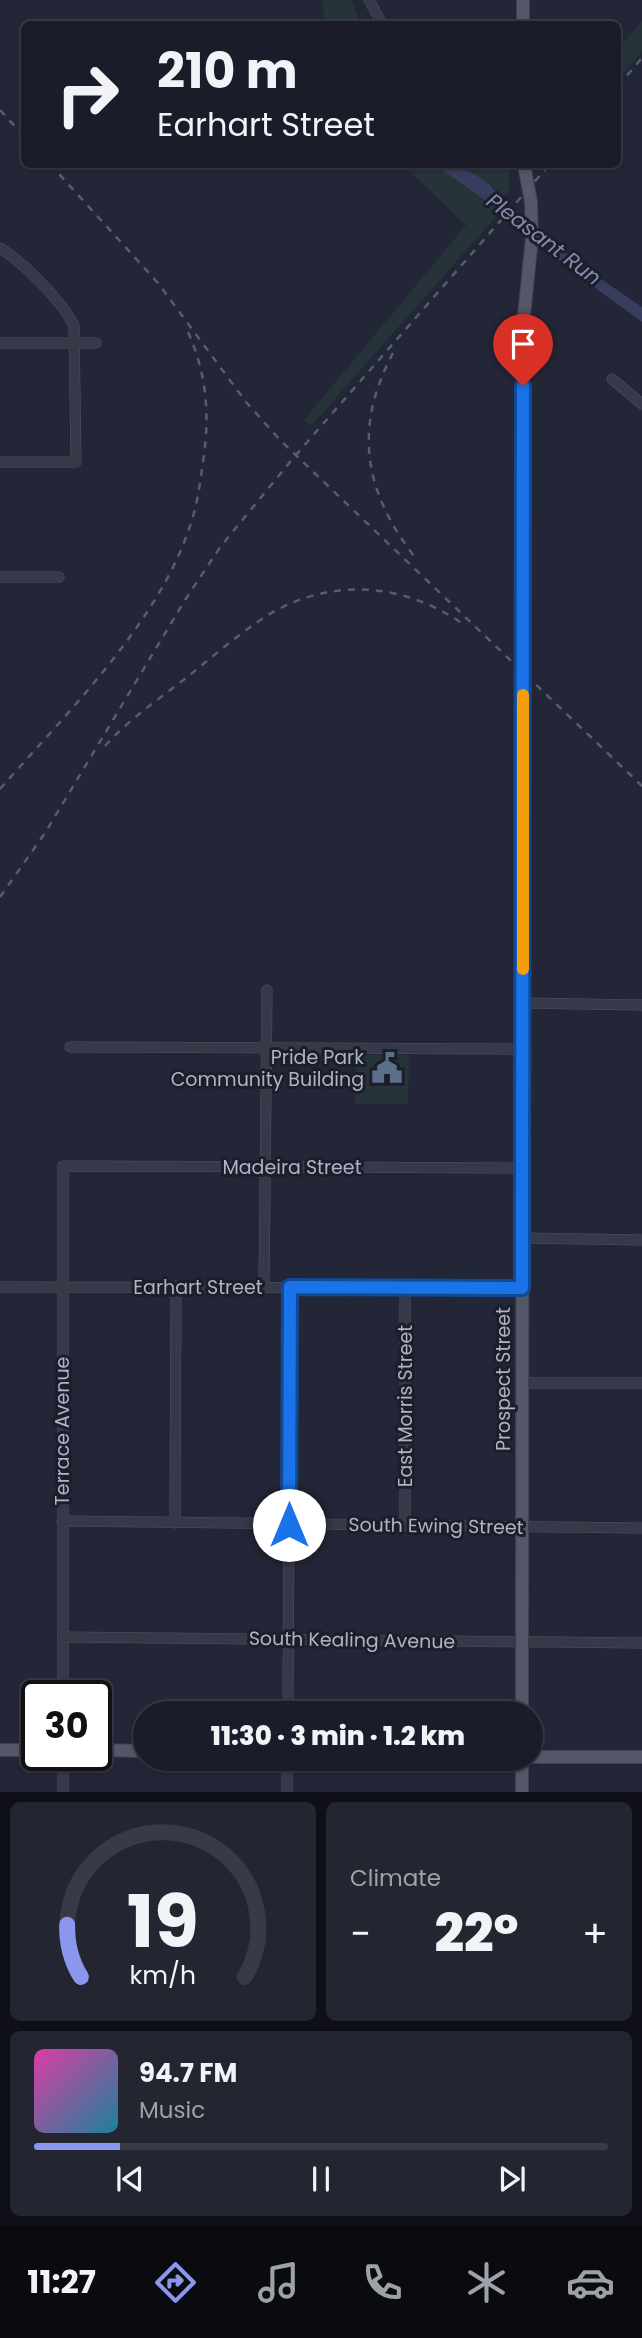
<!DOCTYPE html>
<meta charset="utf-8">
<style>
body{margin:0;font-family:Poppins,sans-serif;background:#232531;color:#f1f3f6;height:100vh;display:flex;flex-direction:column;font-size:26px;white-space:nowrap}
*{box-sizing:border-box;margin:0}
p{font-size:23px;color:#9fa1a8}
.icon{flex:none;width:38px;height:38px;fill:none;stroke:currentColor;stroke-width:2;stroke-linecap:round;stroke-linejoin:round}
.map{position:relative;height:1792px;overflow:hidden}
.sheet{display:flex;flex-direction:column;gap:10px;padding:10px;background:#0e0f17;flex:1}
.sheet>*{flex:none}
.guide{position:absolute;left:21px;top:21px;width:600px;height:147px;border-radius:10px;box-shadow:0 2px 5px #0004,0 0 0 2px #383a46;background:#1a1c29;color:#f1f3f6;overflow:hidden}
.speed{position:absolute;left:21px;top:1680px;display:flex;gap:14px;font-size:35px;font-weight:700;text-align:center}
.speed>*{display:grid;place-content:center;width:91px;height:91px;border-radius:50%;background:#1a1c29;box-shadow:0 2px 5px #0004,0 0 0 2px #383a46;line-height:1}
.speed .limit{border:4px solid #111;border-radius:10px;background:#fff;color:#111}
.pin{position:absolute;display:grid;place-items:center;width:60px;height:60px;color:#fff;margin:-72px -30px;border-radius:50% 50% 50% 0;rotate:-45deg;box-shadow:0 0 7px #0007}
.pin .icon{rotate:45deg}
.me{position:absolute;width:77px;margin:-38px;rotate:0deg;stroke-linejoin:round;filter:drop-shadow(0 0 5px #0008)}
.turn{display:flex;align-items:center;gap:24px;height:147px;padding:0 21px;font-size:32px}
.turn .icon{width:91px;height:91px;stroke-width:2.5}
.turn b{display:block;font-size:49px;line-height:60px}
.big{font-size:52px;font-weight:800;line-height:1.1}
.sheet .tile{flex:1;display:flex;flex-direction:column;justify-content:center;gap:10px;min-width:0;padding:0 24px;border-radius:10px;background:#232531}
.sheet .dial{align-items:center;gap:0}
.dial svg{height:182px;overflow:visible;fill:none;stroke:#383a46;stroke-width:7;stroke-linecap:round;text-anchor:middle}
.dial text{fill:#f1f3f6;stroke:none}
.song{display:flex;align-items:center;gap:21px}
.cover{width:84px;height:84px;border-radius:10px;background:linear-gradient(135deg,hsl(320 70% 55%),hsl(190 70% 35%))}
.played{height:7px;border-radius:4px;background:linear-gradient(90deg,#8b97ef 15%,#383a46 15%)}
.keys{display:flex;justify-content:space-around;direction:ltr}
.heat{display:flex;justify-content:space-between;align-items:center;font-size:38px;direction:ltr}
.sheet .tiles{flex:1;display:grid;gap:10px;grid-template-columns:1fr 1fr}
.tile:last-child{grid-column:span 2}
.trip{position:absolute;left:133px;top:1701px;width:410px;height:70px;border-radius:35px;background:#1a1c29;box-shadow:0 2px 5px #0004,0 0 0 2px #383a46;font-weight:800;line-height:70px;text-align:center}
.tab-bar{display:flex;height:112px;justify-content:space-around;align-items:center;background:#0a0b10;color:#9fa1a8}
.tab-bar .icon{width:49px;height:49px}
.tab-bar .selected{color:#8b97ef}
.tab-bar b{font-size:32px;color:#f1f3f6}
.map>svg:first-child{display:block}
</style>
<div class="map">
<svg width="642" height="1792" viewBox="0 0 642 1792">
<rect width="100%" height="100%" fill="#232637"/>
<g fill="#263339">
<path d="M322,0H352L360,24H325Z"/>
<path d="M642,21V51L618,80V49Z"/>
<path d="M403,165H435L501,211L311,426L304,420L466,225Z"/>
<path d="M455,165H494L509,168V192L502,198L493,187Z"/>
<path d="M356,1055H409L408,1104H355Z"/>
</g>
<path fill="#383d5d" d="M435,165C464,165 484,176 502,198L579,264L642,307V322L568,268L509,217Z"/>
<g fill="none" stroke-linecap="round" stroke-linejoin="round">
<defs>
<g id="minor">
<path d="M369,0L382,24"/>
<path d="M0,248C23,262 63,302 74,326L76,462H0"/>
<path d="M0,343H96"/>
<path d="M612,379L642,404"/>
<path d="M0,577H59"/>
<path d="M523,1003L642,1005"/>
<path d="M70,1047L523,1049"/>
<path d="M523,1238L642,1240"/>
<path d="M0,1287L522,1288"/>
<path d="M264,1287L267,990"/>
<path d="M522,1383H642"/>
<path d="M62,1521L642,1528"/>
<path d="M175,1523L176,1286"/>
<path d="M405,1526V1287"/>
<path d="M63,1637L642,1643"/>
<path d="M63,1696V1166L522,1168"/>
<path d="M288,1713L290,1287"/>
<path d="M63,1755V1792"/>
<path d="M287,1759V1792"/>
</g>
<g id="major">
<path d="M523,24V0"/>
<path d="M522,1713L523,325L532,238L531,202L524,164"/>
<path d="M0,1750H37"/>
<path d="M96,1750L145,1751"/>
<path d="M530,1757H642"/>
<path d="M522,1759V1792"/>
</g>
</defs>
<use href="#minor" stroke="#515363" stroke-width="11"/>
<use href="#major" stroke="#404251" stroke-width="14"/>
<use href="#minor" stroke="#363948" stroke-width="10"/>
<use href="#major" stroke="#545768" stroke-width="12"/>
<g stroke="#585c6f" stroke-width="2.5" stroke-dasharray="7 7" stroke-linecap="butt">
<path d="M618,86L642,58"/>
<path d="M0,110L24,136"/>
<path d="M50,164L158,283L246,402L280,440L642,786"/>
<path d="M393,353C352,430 365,494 417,560"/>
<path d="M105,746C130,718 162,697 191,674C216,654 241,632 268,615C329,578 401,582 460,622"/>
<path d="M0,789C66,714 157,624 189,529C197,507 200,484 203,462C210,416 207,374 188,332"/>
<path d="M0,897L45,833L185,600L221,546L295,456L550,164"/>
</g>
</g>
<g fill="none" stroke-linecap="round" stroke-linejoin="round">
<defs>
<path id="route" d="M289,1525L290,1287L522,1288L523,386"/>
</defs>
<use href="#route" stroke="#114b97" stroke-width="18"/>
<use href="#route" stroke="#1a73e8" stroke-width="12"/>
<path stroke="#f59e0b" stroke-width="12" d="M523,969V695"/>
</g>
<defs>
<symbol id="civic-bare" viewBox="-9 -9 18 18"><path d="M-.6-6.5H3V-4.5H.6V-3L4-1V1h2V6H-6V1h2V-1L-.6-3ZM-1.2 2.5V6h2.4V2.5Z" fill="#5c6f8a" stroke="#1c1e2c" stroke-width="2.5" paint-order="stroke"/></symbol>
</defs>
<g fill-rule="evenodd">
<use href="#civic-bare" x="365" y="1046" width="44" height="44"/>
</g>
<g text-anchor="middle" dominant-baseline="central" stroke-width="6" stroke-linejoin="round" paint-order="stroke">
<g font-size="19" fill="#b1b3c4" stroke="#1c1e2c" text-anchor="end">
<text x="364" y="1057">Pride Park<tspan x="364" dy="22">Community Building</tspan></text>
</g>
<g font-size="19" fill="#b1b3c4" stroke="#1c1e2c">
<text x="292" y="1167">Madeira Street</text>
<text x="198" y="1287">Earhart Street</text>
<text transform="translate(503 1379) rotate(-90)">Prospect Street</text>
<text transform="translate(405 1406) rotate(-90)">East Morris Street</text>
<text transform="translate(62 1431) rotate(-90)">Terrace Avenue</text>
<text transform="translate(436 1526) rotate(1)">South Ewing Street</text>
<text transform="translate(352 1640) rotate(1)">South Kealing Avenue</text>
</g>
<g font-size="21" font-style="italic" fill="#838aae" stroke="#1c1e2c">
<text transform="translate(544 239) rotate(37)">Pleasant Run</text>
</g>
</g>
</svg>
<div class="speed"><div class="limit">30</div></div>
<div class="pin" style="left:523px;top:386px;background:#d93025"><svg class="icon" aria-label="arrive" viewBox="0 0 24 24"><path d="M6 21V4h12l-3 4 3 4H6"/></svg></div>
<svg class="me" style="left:289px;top:1525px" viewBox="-20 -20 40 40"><circle r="19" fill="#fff"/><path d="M0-13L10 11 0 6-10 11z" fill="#1a73e8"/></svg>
<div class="trip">11:30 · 3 min · 1.2 km</div>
<div class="guide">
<div class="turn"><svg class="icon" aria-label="right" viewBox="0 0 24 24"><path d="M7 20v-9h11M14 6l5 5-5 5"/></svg><div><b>210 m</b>Earhart Street</div></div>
</div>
</div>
<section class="sheet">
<div class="tiles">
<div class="tile dial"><svg viewBox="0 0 100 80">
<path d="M14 69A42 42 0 1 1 86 69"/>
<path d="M14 69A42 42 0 0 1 8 46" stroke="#8b97ef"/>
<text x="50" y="56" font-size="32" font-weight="700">19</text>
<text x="50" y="72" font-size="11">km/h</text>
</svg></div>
<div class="tile"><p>Climate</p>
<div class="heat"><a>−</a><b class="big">22°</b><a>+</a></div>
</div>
<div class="tile">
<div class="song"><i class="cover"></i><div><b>94.7 FM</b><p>Music</p></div></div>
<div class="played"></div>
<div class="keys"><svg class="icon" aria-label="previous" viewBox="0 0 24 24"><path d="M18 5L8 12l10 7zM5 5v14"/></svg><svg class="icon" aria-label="pause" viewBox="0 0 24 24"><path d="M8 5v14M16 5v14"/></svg><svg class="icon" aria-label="next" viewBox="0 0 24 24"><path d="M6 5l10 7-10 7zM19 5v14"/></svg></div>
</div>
</div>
</section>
<nav class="tab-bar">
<b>11:27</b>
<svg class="icon selected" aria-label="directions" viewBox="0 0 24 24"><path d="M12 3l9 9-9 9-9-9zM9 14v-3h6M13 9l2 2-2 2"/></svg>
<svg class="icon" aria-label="music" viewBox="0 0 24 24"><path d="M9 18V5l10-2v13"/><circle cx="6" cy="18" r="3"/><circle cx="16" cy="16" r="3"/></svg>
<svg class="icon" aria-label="phone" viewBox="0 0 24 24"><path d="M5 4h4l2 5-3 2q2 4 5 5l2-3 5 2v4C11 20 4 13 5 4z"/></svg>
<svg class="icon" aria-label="climate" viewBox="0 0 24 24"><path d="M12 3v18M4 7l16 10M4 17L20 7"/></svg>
<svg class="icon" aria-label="car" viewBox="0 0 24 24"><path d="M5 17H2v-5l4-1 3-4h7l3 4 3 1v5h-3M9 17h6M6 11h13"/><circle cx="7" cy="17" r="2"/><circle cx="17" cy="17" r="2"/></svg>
</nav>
